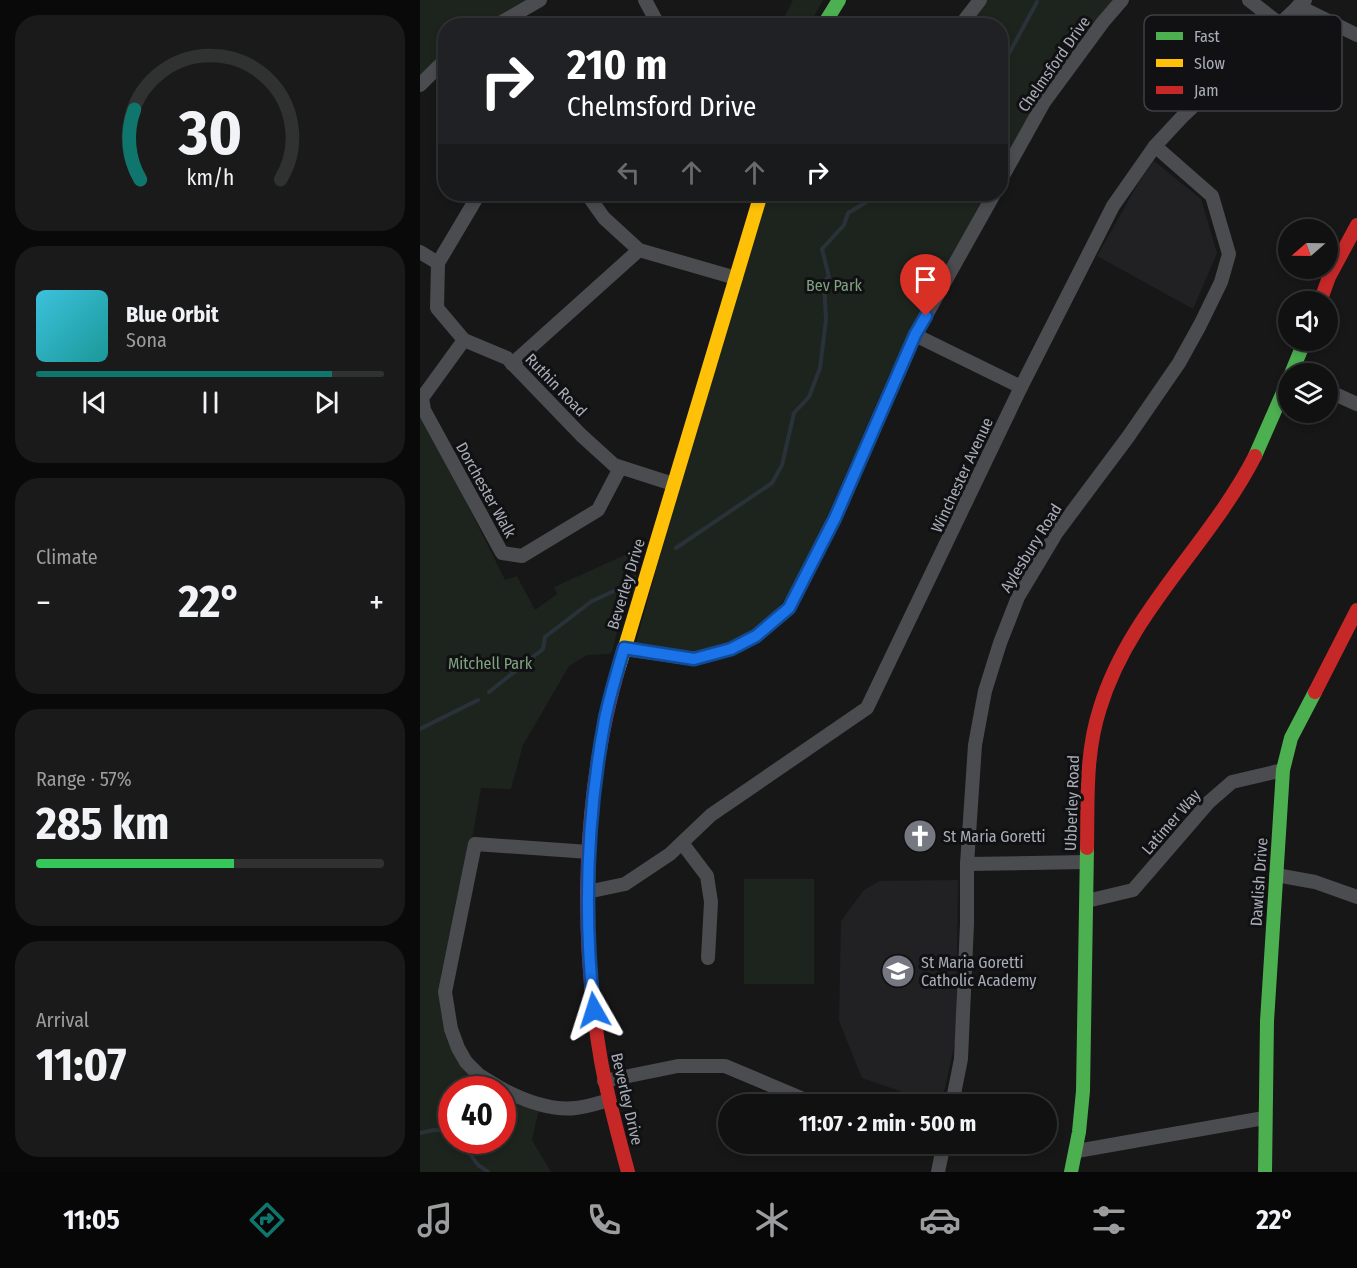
<!DOCTYPE html>
<meta charset="utf-8">
<style>
body{margin:0;font-family:"Fira Sans Condensed",sans-serif;background:#1a1a1a;color:#f1f3f6;height:100vh;display:flex;flex-direction:column;font-size:22px;white-space:nowrap}
*{box-sizing:border-box;margin:0}
p{font-size:20px;color:#9c9d9f}
.icon{flex:none;width:33px;height:33px;fill:none;stroke:currentColor;stroke-width:2;stroke-linecap:round;stroke-linejoin:round}
.map{position:relative;flex:1;overflow:hidden}
.drawer{display:flex;flex-direction:column;gap:15px;padding:15px;background:#090909;width:420px}
.drawer>*{flex:none}
.top-card{position:absolute;left:18px;top:18px;width:570px;height:183px;border-radius:24px;box-shadow:0 3px 9px #0003,0 0 0 2px #303131;background:#202124;color:#fff;overflow:hidden}
.needle{width:39px;rotate:250deg}
.fabs{position:absolute;left:858px;top:219px;display:grid;gap:12px}
.fabs a{display:grid;place-items:center;width:60px;height:60px;border-radius:50%;background:#111;box-shadow:0 3px 9px #0003,0 0 0 2px #303131;font-size:30px}
.speed{position:absolute;left:18px;top:1076px;display:flex;gap:12px;font-size:30px;font-weight:700;text-align:center}
.speed>*{display:grid;place-content:center;width:78px;height:78px;border-radius:50%;background:#111;box-shadow:0 3px 9px #0003,0 0 0 2px #303131;line-height:1}
.speed .limit{border:9px solid #d22;background:#fff;color:#111}
.pin{position:absolute;display:grid;place-items:center;width:51px;height:51px;color:#fff;margin:-62px -26px;border-radius:50% 50% 50% 0;rotate:-45deg;box-shadow:0 0 6px #0007}
.pin .icon{rotate:45deg}
.me{position:absolute;width:66px;margin:-33px;rotate:354deg;stroke-linejoin:round;filter:drop-shadow(0 0 4px #0008)}
.turn{display:flex;align-items:center;gap:21px;height:126px;padding:0 30px;font-size:27px}
.turn .icon{width:78px;height:78px;stroke-width:2.5}
.turn b{display:block;font-size:42px;line-height:51px}
.lanes{display:flex;align-items:center;height:57px;padding:0 30px;background:#0003;justify-content:center;gap:30px;direction:ltr}
.lanes .off{opacity:.35}
.big{font-size:45px;font-weight:700;line-height:1.1}
.drawer .widget{flex:1;display:flex;flex-direction:column;justify-content:center;gap:9px;min-width:0;padding:0 21px;border-radius:24px;background:#1a1a1a}
.drawer .dial{align-items:center;gap:0}
.dial svg{height:156px;overflow:visible;fill:none;stroke:#303131;stroke-width:7;stroke-linecap:round;text-anchor:middle}
.dial text{fill:#f1f3f6;stroke:none}
.song{display:flex;align-items:center;gap:18px}
.cover{width:72px;height:72px;border-radius:9px;background:linear-gradient(135deg,hsl(190 70% 55%),hsl(180 70% 35%))}
.played{height:6px;border-radius:3px;background:linear-gradient(90deg,#0f766e 85%,#303131 85%)}
.keys{display:flex;justify-content:space-around;direction:ltr}
.heat{display:flex;justify-content:space-between;align-items:center;font-size:33px;direction:ltr}
.charge{height:9px;border-radius:4px;background:linear-gradient(90deg,#34c759 57%,#303131 0)}
.trip{position:absolute;left:298px;top:1094px;width:339px;height:60px;border-radius:30px;background:#111;box-shadow:0 3px 9px #0003,0 0 0 2px #303131;font-weight:700;line-height:60px;text-align:center}
.tabs{display:flex;height:96px;justify-content:space-around;align-items:center;background:#070707;color:#9c9d9f}
.tabs .icon{width:42px;height:42px}
.tabs .on{color:#0f766e}
.tabs b{font-size:27px;color:#f1f3f6}
main{display:flex;flex:1;min-height:0}
.map>svg:first-child{display:block}
</style>
<main>
<section class="drawer">
<div class="widget dial"><svg viewBox="0 0 100 80">
<path d="M14 69A42 42 0 1 1 86 69"/>
<path d="M14 69A42 42 0 0 1 11 33" stroke="#0f766e"/>
<text x="50" y="56" font-size="32" font-weight="700">30</text>
<text x="50" y="72" font-size="11">km/h</text>
</svg></div>
<div class="widget">
<div class="song"><i class="cover"></i><div><b>Blue Orbit</b><p>Sona</p></div></div>
<div class="played"></div>
<div class="keys"><svg class="icon" aria-label="previous" viewBox="0 0 24 24"><path d="M18 5L8 12l10 7zM5 5v14"/></svg><svg class="icon" aria-label="pause" viewBox="0 0 24 24"><path d="M8 5v14M16 5v14"/></svg><svg class="icon" aria-label="next" viewBox="0 0 24 24"><path d="M6 5l10 7-10 7zM19 5v14"/></svg></div>
</div>
<div class="widget"><p>Climate</p>
<div class="heat"><a>−</a><b class="big">22°</b><a>+</a></div>
</div>
<div class="widget"><p>Range · 57%</p><b class="big">285 km</b><div class="charge"></div></div>
<div class="widget"><p>Arrival</p><b class="big">11:07</b></div>
</section>
<div class="map">
<svg width="937" height="1172" viewBox="0 0 937 1172">
<rect width="100%" height="100%" fill="#171717"/>
<g fill="#212123">
<path d="M734,161L781,199L797,253L773,309L677,256L719,182Z"/>
<path d="M538,880L536,1039L523,1096L491,1095L442,1078L419,1021L421,921L444,890L460,881Z"/>
</g>
<g fill="#1d241e">
<path d="M0,0H109L64,25L26,26L25,52L0,77Z"/>
<path d="M373,0H403L389,25L361,24Z"/>
<path d="M564,0H695L658,43L622,92L581,166L580,26H546Z"/>
<path d="M347,194H565L468,377L377,585L343,625L305,645L270,653L216,643L238,563Z"/>
<path d="M0,410L85,580L97,576L115,610L137,594L134,587L218,549L215,571L217,578L214,594L205,600L192,652L189,654L167,655L149,666L103,745L91,789L61,788L52,839L21,975L23,1015L70,1089H32V1140H82L83,1096L119,1109L112,1140L131,1172H0Z"/>
<rect x="324" y="879" width="70" height="105"/>
</g>
<g fill="none" stroke-linecap="round" stroke-linejoin="round">
<g stroke="#2a3239" stroke-width="4">
<path d="M580,70L617,2"/>
<path d="M256,548L352,483L362,465L374,413L389,397L400,368L406,320L404,281L409,277L402,249L424,225L428,213L460,194"/>
<path d="M69,692L123,649L125,637L172,601L214,582"/>
<path d="M0,729L58,700"/>
<path d="M0,1133L14,1130L32,1131"/>
<path d="M40,1140L58,1165L68,1172"/>
</g>
<g stroke="#4b4c50" stroke-width="14">
<path d="M225,0L239,26"/>
<path d="M829,0L860,24"/>
<path d="M878,6L937,35"/>
<path d="M75,26L120,0"/>
<path d="M540,26L560,0"/>
<path d="M0,85L26,59"/>
<path d="M580,181L624,102L683,22L702,0"/>
<path d="M59,194L18,263L17,308L44,340L87,358L161,435L194,465L253,484"/>
<path d="M167,194L184,218L219,250L316,278"/>
<path d="M0,252L18,263"/>
<path d="M495,335L601,387"/>
<path d="M44,340L2,398L4,410L82,553L102,556L178,510L200,468"/>
<path d="M92,364L219,250"/>
<path d="M908,391L937,404"/>
<path d="M204,649L274,659L311,649L336,636L369,608L415,518L495,335L574,194"/>
<path d="M262,843L287,876L291,902L288,958"/>
<path d="M547,864L666,862"/>
<path d="M856,875L895,882L937,897"/>
<path d="M167,892L205,884L250,854L291,815L447,708L601,387L693,206L735,146L762,117L885,0"/>
<path d="M667,901L713,890L789,802L812,782L863,770"/>
<path d="M184,1081L258,1066H305L395,1104"/>
<path d="M82,1089L59,1075L46,1062L38,1048L31,1029L25,992L55,844L169,852"/>
<path d="M82,1089C105,1101 131,1111 156,1108C167,1107 179,1103 189,1100"/>
<path d="M532,1104L541,1059L547,924V864L555,745L565,691L580,643L598,597L637,532L708,437L759,363L780,325L801,282L809,254L792,196L735,146"/>
<path d="M657,1151L844,1118"/>
<path d="M518,1172L524,1143"/>
</g>
<g stroke="#4caf50" stroke-width="14">
<path d="M403,26L419,0"/>
<path d="M871,374L885,340"/>
<path d="M835,456L868,381"/>
<path d="M651,1172L659,1132L663,1091L667,848"/>
<path d="M845,1172L847,1021L863,770L871,738L895,692"/>
</g>
<path stroke="#ffc107" stroke-width="14" d="M199,667L341,194"/>
<g stroke="#c62828" stroke-width="14">
<path d="M900,302L909,277L937,225"/>
<path d="M199,667C162,793 159,933 181,1061C188,1099 198,1135 208,1172"/>
<path d="M895,692L937,610"/>
<path d="M667,848C668,800 665,754 680,708C709,612 790,544 835,456"/>
</g>
</g>
<g fill="none" stroke-linecap="round" stroke-linejoin="round">
<defs>
<path id="route" d="M174,1010C163,912 167,815 185,719C190,695 197,672 204,648L274,659L311,649L336,636L369,608L415,518L495,335L506,316"/>
</defs>
<use href="#route" stroke="#114b97" stroke-width="15"/>
<use href="#route" stroke="#1a73e8" stroke-width="10"/>
</g>
<defs>
<symbol id="church-disc" viewBox="-11 -11 22 22"><circle r="9.5" fill="#757880" stroke="#111113"/><path d="M-1.2-6h2.4v3.5h3.3v2.4h-3.3V6h-2.4V-.1h-3.3v-2.4h3.3Z" fill="#fff"/></symbol>
<symbol id="school-disc" viewBox="-11 -11 22 22"><circle r="9.5" fill="#757880" stroke="#111113"/><path d="M0-5L7-2L0 1L-7-2ZM-4 1L0 2.5L4 1V4Q0 6-4 4Z" fill="#fff"/></symbol>
</defs>
<g fill-rule="evenodd">
<use href="#church-disc" x="481" y="817" width="38" height="38"/>
<use href="#school-disc" x="459" y="952" width="38" height="38"/>
</g>
<g text-anchor="middle" dominant-baseline="central" stroke-width="6" stroke-linejoin="round" paint-order="stroke">
<g font-size="16" fill="#a8adb8" stroke="#111113">
<text transform="translate(634 64) rotate(-55)">Chelmsford Drive</text>
<text transform="translate(136 385) rotate(46)">Ruthin Road</text>
<text transform="translate(542 475) rotate(-65)">Winchester Avenue</text>
<text transform="translate(66 490) rotate(61)">Dorchester Walk</text>
<text transform="translate(611 548) rotate(-58)">Aylesbury Road</text>
<text transform="translate(206 584) rotate(-73)">Beverley Drive</text>
<text transform="translate(652 803) rotate(-88)">Ubberley Road</text>
<text transform="translate(751 822) rotate(-49)">Latimer Way</text>
<text transform="translate(839 882) rotate(-86)">Dawlish Drive</text>
<text transform="translate(207 1099) rotate(77)">Beverley Drive</text>
</g>
<g font-size="16" fill="#7fa381" stroke="#111113">
<text x="414" y="285">Bev Park</text>
<text x="70" y="663">Mitchell Park</text>
</g>
<g font-size="16" fill="#a8adb8" stroke="#111113" text-anchor="start">
<text x="523" y="836">St Maria Goretti</text>
<text x="501" y="962">St Maria Goretti<tspan x="501" dy="18">Catholic Academy</tspan></text>
</g>
</g>
<rect x="724" y="15" width="198" height="96" rx="9" fill="#111113" stroke="#3e4045" stroke-width="1.5"/>
<rect x="736" y="32" width="27" height="8" fill="#4caf50"/>
<rect x="736" y="59" width="27" height="8" fill="#ffc107"/>
<rect x="736" y="86" width="27" height="8" fill="#c62828"/>
<g font-size="16" fill="#a8adb8">
<text x="774" y="42">Fast</text>
<text x="774" y="69">Slow</text>
<text x="774" y="96">Jam</text>
</g>
</svg>
<div class="fabs">
<a><svg class="needle" viewBox="-14 -14 28 28"><path d="M0-13l5 13h-10z" fill="#e53935"/><path d="M0 13l5-13h-10z" fill="#9c9d9f"/></svg></a>
<a><svg class="icon" aria-label="sound" viewBox="0 0 24 24"><path d="M4 9h4l5-4v14l-5-4H4zM17 9q2 3 0 6"/></svg></a>
<a><svg class="icon" aria-label="layers" viewBox="0 0 24 24"><path d="M12 4l9 5-9 5-9-5zM3 14l9 5 9-5"/></svg></a>
</div>
<div class="speed"><div class="limit">40</div></div>
<div class="pin" style="left:506px;top:316px;background:#d93025"><svg class="icon" aria-label="arrive" viewBox="0 0 24 24"><path d="M6 21V4h12l-3 4 3 4H6"/></svg></div>
<svg class="me" style="left:174px;top:1010px" viewBox="-20 -20 40 40"><path d="M0-17L14 15 0 8-14 15z" fill="#1a73e8" stroke="#fff" stroke-width="4"/></svg>
<div class="trip">11:07 · 2 min · 500 m</div>
<div class="top-card">
<div class="turn"><svg class="icon" aria-label="right" viewBox="0 0 24 24"><path d="M7 20v-9h11M14 6l5 5-5 5"/></svg><div><b>210 m</b>Chelmsford Drive</div></div>
<div class="lanes"><svg class="icon off" aria-label="left" viewBox="0 0 24 24"><path d="M17 20v-9H6M10 6l-5 5 5 5"/></svg><svg class="icon off" aria-label="ahead" viewBox="0 0 24 24"><path d="M12 20V5M6 11l6-6 6 6"/></svg><svg class="icon off" aria-label="ahead" viewBox="0 0 24 24"><path d="M12 20V5M6 11l6-6 6 6"/></svg><svg class="icon" aria-label="right" viewBox="0 0 24 24"><path d="M7 20v-9h11M14 6l5 5-5 5"/></svg></div>
</div>
</div>
</main>
<nav class="tabs">
<b>11:05</b>
<svg class="icon on" aria-label="directions" viewBox="0 0 24 24"><path d="M12 3l9 9-9 9-9-9zM9 14v-3h6M13 9l2 2-2 2"/></svg>
<svg class="icon" aria-label="music" viewBox="0 0 24 24"><path d="M9 18V5l10-2v13"/><circle cx="6" cy="18" r="3"/><circle cx="16" cy="16" r="3"/></svg>
<svg class="icon" aria-label="phone" viewBox="0 0 24 24"><path d="M5 4h4l2 5-3 2q2 4 5 5l2-3 5 2v4C11 20 4 13 5 4z"/></svg>
<svg class="icon" aria-label="climate" viewBox="0 0 24 24"><path d="M12 3v18M4 7l16 10M4 17L20 7"/></svg>
<svg class="icon" aria-label="car" viewBox="0 0 24 24"><path d="M5 17H2v-5l4-1 3-4h7l3 4 3 1v5h-3M9 17h6M6 11h13"/><circle cx="7" cy="17" r="2"/><circle cx="17" cy="17" r="2"/></svg>
<svg class="icon" aria-label="filters" viewBox="0 0 24 24"><path d="M4 7h16M4 17h16"/><circle cx="9" cy="7" r="2"/><circle cx="15" cy="17" r="2"/></svg>
<b>22°</b>
</nav>
